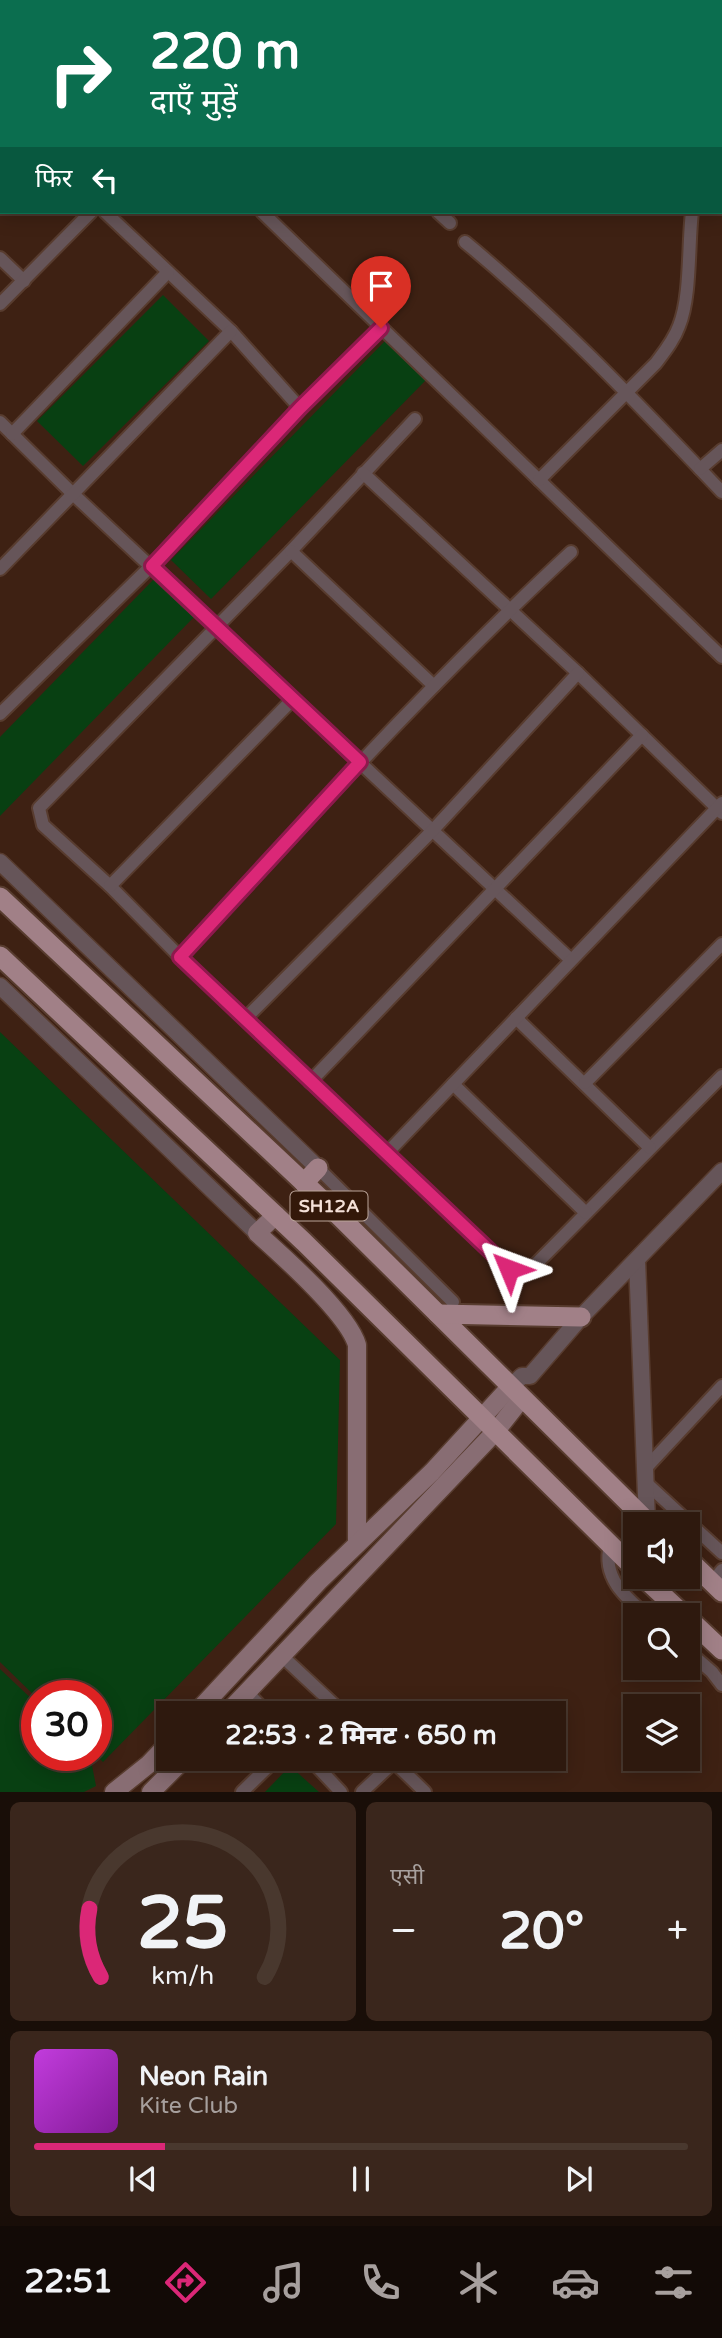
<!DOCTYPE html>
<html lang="hi">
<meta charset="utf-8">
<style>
body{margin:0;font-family:"Varela Round","Noto Sans Devanagari",sans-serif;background:#3a261c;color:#f1f3f6;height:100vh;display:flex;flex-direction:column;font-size:26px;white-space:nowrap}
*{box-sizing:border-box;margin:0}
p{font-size:23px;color:#a7a09e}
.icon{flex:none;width:38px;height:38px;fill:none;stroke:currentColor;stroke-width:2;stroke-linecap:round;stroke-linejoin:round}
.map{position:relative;height:1792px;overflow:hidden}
.side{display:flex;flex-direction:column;gap:10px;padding:10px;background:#190e08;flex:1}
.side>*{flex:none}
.top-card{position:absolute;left:0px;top:0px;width:723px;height:214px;box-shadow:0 4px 18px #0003,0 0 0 2px #49382e;background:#0b6e4f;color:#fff;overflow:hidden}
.buttons{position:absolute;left:623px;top:1512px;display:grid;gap:14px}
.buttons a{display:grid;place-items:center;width:77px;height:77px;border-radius:0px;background:#2e190e;box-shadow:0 4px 18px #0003,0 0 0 2px #49382e;font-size:35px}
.speed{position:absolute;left:21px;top:1680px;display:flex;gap:14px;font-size:35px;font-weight:700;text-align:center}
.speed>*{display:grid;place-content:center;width:91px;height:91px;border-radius:50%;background:#2e190e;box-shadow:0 4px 18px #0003,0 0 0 2px #49382e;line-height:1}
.speed .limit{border:10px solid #d22;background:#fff;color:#111}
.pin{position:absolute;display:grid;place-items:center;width:60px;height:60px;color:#fff;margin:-72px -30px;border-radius:50% 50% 50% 0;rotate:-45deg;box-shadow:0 0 7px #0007}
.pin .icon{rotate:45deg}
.me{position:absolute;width:77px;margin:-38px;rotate:314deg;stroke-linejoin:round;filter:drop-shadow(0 0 5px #0008)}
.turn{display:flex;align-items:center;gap:24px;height:147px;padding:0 35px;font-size:32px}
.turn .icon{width:91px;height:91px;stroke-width:2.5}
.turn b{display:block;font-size:49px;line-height:60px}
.then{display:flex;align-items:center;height:66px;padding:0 35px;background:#0003;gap:14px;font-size:26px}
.big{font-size:52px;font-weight:800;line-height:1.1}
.side .card{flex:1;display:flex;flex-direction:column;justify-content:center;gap:10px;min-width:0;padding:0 24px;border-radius:10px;background:#3a261c}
.side .dial{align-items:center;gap:0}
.dial svg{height:182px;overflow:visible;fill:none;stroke:#49382e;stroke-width:7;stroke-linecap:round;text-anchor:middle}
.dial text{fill:#f1f3f6;stroke:none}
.song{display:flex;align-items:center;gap:21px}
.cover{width:84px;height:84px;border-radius:10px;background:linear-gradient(135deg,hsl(290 70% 55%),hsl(290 70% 35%))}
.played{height:7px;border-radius:4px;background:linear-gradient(90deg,#db2777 20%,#49382e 20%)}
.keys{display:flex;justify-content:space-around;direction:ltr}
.heat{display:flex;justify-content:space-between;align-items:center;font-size:38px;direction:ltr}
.side .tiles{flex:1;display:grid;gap:10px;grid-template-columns:1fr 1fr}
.card:last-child{grid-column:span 2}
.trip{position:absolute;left:156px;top:1701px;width:410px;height:70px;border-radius:0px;background:#2e190e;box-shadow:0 4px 18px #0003,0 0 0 2px #49382e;font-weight:800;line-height:70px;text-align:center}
.menu{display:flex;height:112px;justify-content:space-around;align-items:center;background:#120a06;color:#a7a09e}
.menu .icon{width:49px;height:49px}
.menu .on{color:#db2777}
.menu b{font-size:32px;color:#f1f3f6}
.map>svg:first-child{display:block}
</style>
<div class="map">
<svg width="722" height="1792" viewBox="0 0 722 1792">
<rect width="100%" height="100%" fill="#3e2113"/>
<g fill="#084012">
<path d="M163,295L209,341L83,466L37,421Z"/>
<path d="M385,341L426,380L211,599L171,560Z"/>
<path d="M155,578L195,616L0,816V737Z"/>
<path d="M0,1032L340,1360L336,1524L103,1762L96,1755V1696H37V1698L0,1662Z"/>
<path d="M0,1669L37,1704V1755H90L96,1786L84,1792H0Z"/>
<path d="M290,1766L319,1792H265Z"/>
</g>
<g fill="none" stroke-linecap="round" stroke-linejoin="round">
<defs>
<g id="minor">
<path d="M36,0L38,2"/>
<path d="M529,0L531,2"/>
<path d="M6,2L8,0"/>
<path d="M133,2L135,0"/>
<path d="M301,2L303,0"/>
<path d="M456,2L457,0"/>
<path d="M678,2L679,0"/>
<path d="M721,65L722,63"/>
<path d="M105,212L231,331L300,408"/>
<path d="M262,212L722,657"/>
<path d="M438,212L450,223"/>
<path d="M465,242C557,318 640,406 722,492"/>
<path d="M0,258L24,281"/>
<path d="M0,304L91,212"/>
<path d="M415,419L291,551L39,808L43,825L110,886L180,957L509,1269L523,1271L533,1267L722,1076"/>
<path d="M0,422L73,494L571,960"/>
<path d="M12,434L168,272"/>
<path d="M700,469L722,450"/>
<path d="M363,473L578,673L722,813"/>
<path d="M539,480L656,363C665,351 674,340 679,326C691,297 688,244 692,212"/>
<path d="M291,551L434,686"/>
<path d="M0,569L231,331"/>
<path d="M0,714L151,566L300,408L381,328"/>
<path d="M110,886L293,699"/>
<path d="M180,957C308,819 433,680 571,552"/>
<path d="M246,1018L433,830L578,673"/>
<path d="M516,1018L650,1148"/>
<path d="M310,1082L642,735"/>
<path d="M585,1083L722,944"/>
<path d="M453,1084L586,1213"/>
<path d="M388,1152L722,803"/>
<path d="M318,1168L453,1302"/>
<path d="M645,1469L722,1386"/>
<path d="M645,1482L722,1553"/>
<path d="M610,1545C602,1577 624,1596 646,1615"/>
<path d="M712,1582L722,1570"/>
<path d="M688,1651L712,1672L722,1685"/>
<path d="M282,1656L343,1713"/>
<path d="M247,1692L267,1713"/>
<path d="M310,1759L341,1792"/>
<path d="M391,1759L425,1792"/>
<path d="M242,1792L276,1759"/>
<path d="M362,1792L394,1762"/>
</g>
<g id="tertiary">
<path d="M0,862L318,1168"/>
<path d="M0,986L257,1233"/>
<path d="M637,1260L647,1521"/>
<path d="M510,1387L522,1376H530L581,1317L722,1171"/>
</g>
<g id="secondary">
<path d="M276,1215L257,1233C284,1257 348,1314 357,1345V1544"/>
<path d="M196,1713L318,1582L432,1472L510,1387"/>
<path d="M227,1713L496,1431L522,1398"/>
<path d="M114,1792L149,1764L168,1744"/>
<path d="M151,1792L184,1759"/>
</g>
<g id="primary">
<path d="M0,897L334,1211L650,1524"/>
<path d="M0,956L304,1242L635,1569"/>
<path d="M304,1183L318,1168"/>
<path d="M438,1314L581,1317"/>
<path d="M688,1559L722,1592"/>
<path d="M643,1577L684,1615"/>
<path d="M688,1618L722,1650"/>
</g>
</defs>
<use href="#minor" stroke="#583c2f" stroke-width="16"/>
<use href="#tertiary" stroke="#583c2f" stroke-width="19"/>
<use href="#secondary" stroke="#583c2f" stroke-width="21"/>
<use href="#primary" stroke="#583c2f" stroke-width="23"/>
<use href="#minor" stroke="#665559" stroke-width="12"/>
<use href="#tertiary" stroke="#665559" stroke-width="16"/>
<use href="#secondary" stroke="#886d73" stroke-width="18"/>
<use href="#primary" stroke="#a18087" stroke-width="19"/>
</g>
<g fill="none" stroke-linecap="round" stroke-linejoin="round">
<defs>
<path id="route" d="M381,328L300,408L152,566L360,762L180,957L509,1269"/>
</defs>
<use href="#route" stroke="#8e194d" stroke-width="18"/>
<use href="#route" stroke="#db2777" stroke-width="12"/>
</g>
<g text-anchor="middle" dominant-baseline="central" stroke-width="7" stroke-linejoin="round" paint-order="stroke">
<rect fill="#331809" stroke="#bba59a" stroke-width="2" x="290.5" y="1191.5" width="77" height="29" rx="5"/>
<g font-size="18" font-weight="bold" fill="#f5e1d8">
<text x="329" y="1206">SH12A</text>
</g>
</g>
</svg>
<div class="buttons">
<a><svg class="icon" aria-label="sound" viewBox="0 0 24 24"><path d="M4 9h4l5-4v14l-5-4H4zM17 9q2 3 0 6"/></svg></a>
<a><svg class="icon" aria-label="search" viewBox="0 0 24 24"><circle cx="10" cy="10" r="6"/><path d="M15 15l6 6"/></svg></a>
<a><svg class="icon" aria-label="layers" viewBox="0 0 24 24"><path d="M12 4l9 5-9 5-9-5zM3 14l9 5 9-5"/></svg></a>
</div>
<div class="speed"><div class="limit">30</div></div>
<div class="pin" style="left:381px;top:328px;background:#d93025"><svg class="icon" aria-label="arrive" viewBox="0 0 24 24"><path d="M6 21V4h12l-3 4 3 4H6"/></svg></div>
<svg class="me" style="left:509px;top:1269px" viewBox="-20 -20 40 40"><path d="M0-17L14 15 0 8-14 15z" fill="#db2777" stroke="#fff" stroke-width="4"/></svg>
<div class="trip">22:53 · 2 मिनट · 650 m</div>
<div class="top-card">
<div class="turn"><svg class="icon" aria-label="right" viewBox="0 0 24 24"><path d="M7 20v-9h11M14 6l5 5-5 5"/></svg><div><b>220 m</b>दाएँ मुड़ें</div></div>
<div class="then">फिर<svg class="icon" aria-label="left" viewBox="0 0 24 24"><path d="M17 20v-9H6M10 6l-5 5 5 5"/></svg></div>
</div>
</div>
<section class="side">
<div class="tiles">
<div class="card dial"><svg viewBox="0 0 100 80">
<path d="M14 69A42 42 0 1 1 86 69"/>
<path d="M14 69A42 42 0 0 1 9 39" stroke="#db2777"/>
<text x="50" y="56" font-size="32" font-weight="700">25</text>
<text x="50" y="72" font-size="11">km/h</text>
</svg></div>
<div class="card"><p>एसी</p>
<div class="heat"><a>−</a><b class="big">20°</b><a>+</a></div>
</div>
<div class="card">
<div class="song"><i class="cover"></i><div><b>Neon Rain</b><p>Kite Club</p></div></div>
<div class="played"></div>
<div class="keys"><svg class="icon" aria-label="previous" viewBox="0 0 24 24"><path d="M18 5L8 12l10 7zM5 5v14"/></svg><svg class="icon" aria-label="pause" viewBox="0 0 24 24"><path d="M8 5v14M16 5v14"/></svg><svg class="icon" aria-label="next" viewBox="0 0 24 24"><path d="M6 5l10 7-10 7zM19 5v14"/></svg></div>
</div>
</div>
</section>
<nav class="menu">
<b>22:51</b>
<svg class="icon on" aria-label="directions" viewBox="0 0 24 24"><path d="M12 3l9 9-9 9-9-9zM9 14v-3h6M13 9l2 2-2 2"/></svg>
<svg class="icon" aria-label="music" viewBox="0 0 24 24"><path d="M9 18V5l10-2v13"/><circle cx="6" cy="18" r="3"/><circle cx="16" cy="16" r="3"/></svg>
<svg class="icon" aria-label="phone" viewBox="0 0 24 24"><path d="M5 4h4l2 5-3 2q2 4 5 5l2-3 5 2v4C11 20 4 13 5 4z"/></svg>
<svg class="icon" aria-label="climate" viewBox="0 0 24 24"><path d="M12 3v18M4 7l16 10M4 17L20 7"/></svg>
<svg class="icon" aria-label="car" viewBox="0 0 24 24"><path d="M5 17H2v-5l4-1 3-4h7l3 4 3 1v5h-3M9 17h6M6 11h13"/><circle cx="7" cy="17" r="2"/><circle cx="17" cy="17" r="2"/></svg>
<svg class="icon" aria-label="filters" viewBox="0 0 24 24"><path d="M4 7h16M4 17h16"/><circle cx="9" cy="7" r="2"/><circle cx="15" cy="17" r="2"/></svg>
</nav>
